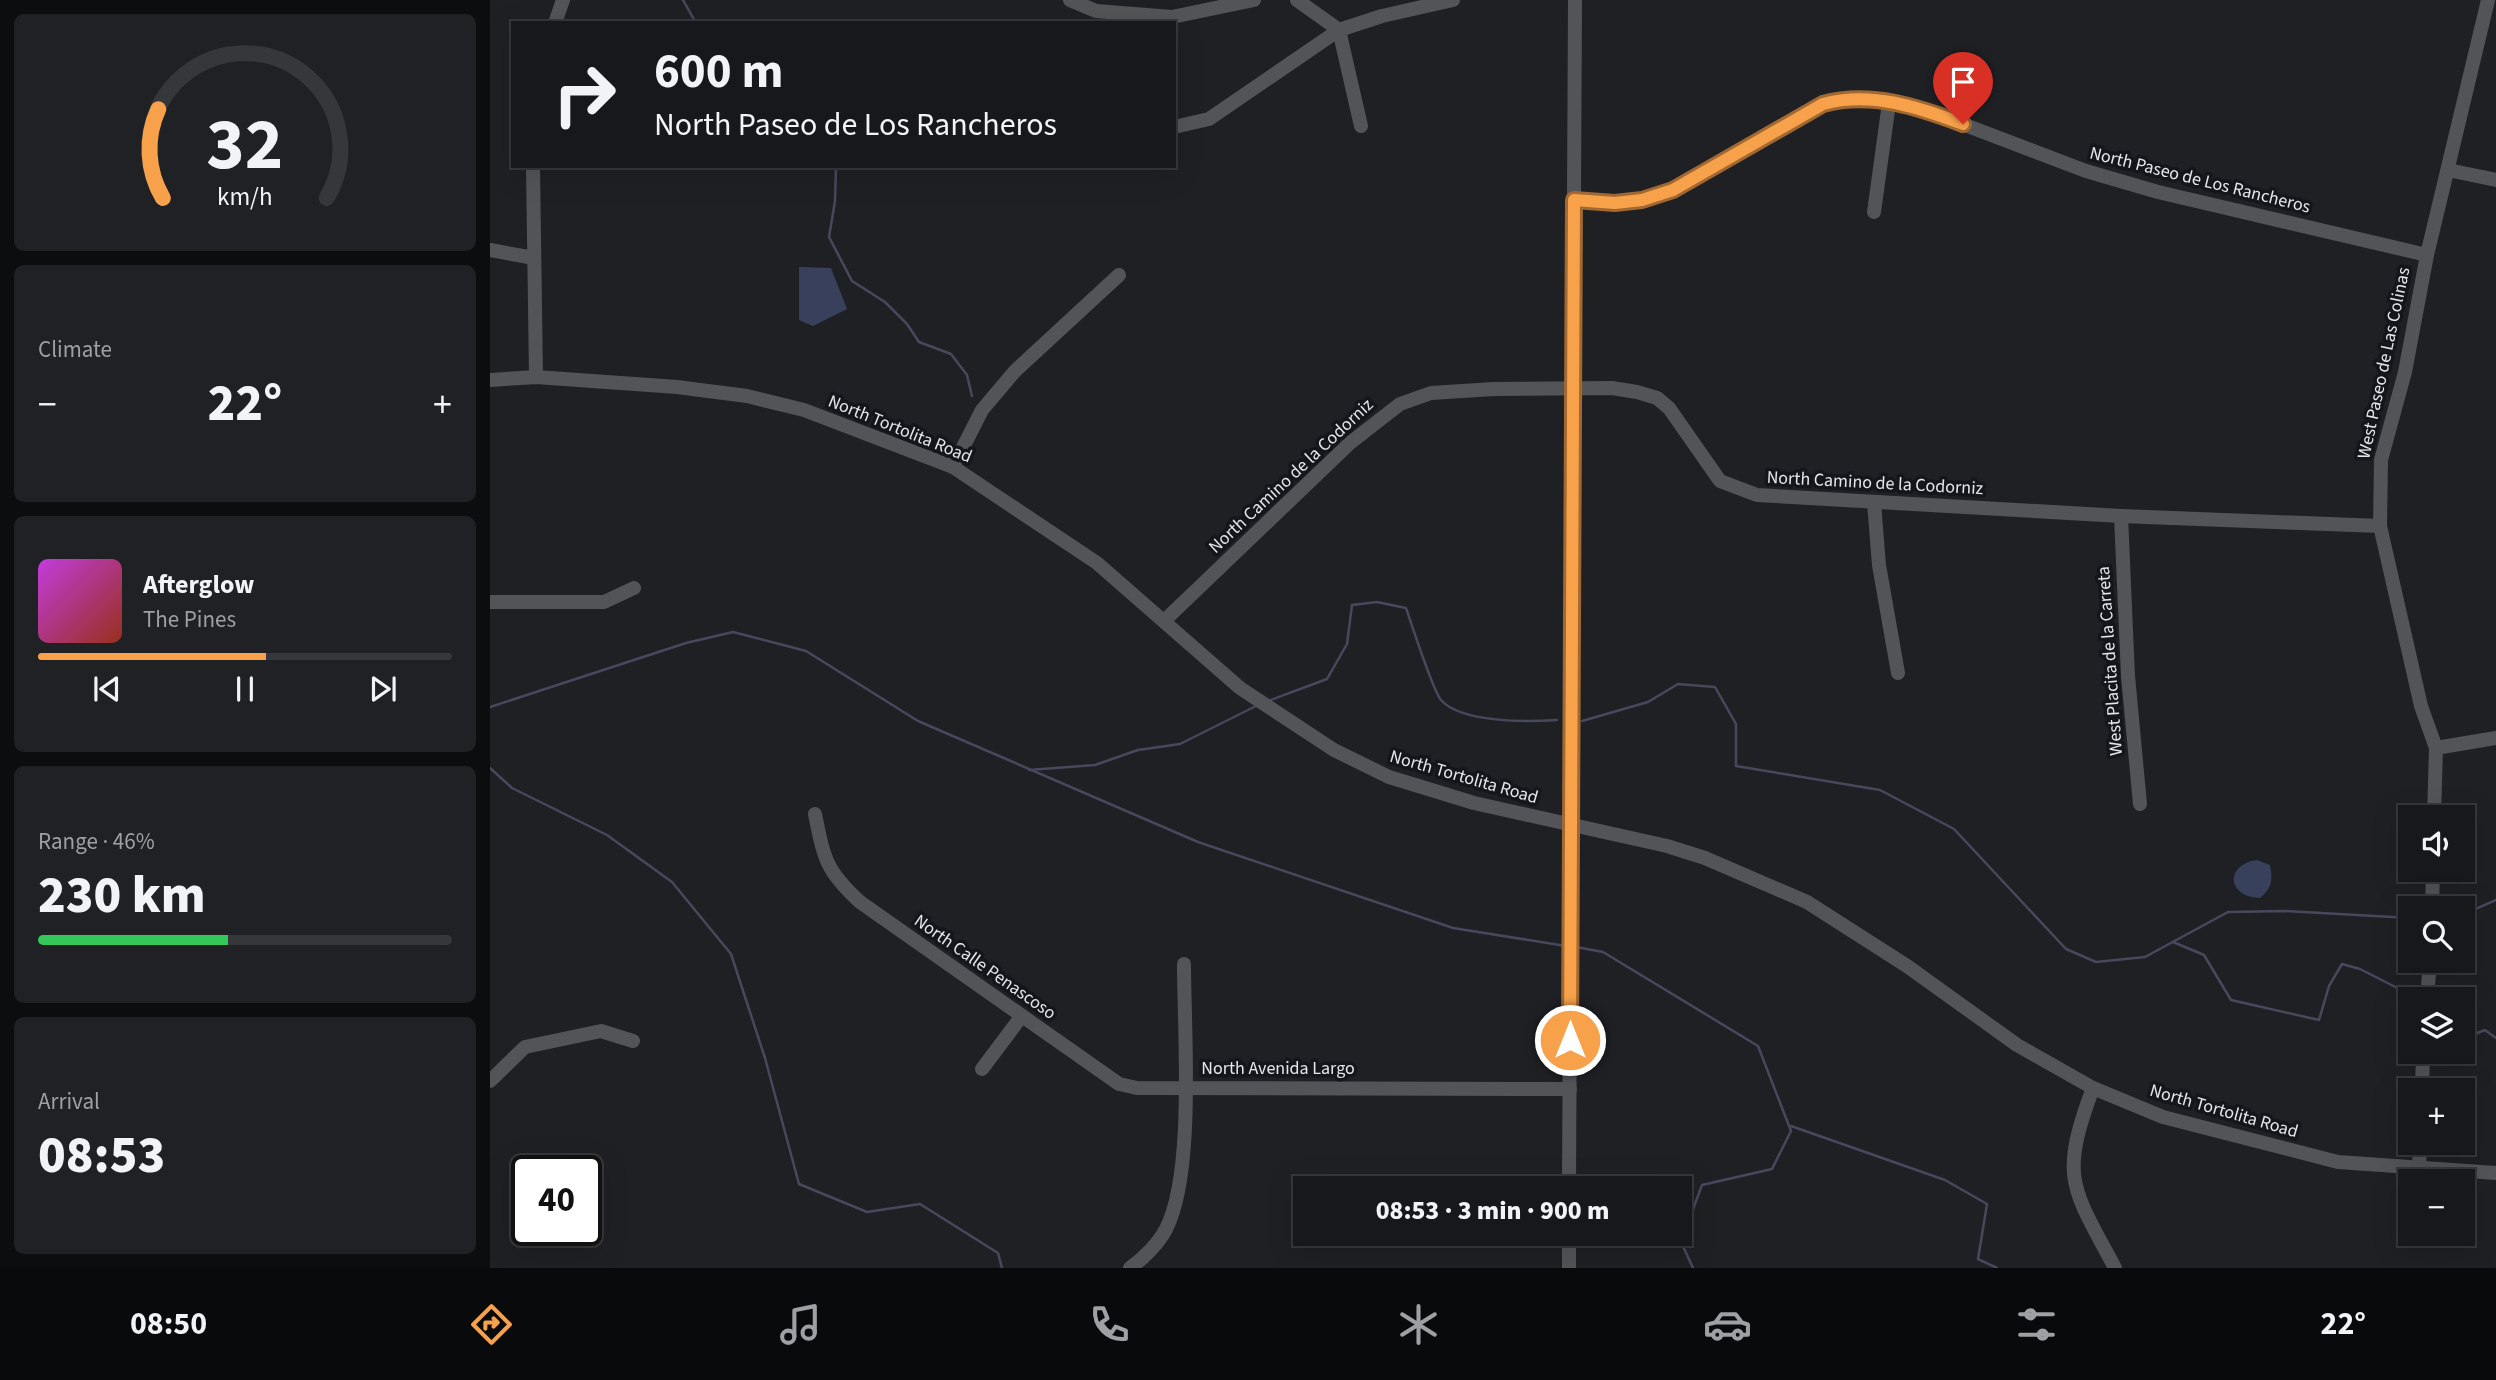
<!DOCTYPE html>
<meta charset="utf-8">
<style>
body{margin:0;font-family:"Source Sans 3",sans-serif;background:#1f2124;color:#f1f3f6;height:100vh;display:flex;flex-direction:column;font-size:26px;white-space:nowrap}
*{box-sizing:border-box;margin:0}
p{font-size:23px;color:#9ea0a3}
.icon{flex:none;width:38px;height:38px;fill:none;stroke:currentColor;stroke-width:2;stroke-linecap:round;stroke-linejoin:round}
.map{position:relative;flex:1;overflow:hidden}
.drawer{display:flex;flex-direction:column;gap:14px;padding:14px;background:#0c0d0f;width:490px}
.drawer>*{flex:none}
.guide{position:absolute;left:21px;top:21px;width:665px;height:147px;border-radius:0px;box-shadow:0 7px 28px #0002,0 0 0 2px #35373a;background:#16181b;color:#f1f3f6;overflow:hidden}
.fabs{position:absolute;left:1908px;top:805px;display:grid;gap:14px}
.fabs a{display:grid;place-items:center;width:77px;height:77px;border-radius:0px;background:#16181b;box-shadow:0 7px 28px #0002,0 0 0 2px #35373a;font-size:35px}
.speed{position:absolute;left:21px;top:1155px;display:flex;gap:14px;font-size:35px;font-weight:700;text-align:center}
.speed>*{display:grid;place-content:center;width:91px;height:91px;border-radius:50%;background:#16181b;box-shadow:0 7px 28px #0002,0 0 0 2px #35373a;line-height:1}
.speed .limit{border:4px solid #111;border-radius:10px;background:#fff;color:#111}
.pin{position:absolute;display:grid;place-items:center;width:60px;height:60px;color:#fff;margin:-72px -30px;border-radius:50% 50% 50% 0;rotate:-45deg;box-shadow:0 0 7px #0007}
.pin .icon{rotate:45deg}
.me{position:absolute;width:77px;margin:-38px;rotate:0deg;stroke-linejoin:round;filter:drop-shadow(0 0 5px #0008)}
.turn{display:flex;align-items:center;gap:24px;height:147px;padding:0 28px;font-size:32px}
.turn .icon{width:91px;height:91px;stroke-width:2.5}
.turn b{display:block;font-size:49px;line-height:60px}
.big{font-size:52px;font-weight:800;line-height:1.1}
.drawer .widget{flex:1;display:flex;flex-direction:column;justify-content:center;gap:10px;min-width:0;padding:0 24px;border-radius:10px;background:#1f2124}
.drawer .dial{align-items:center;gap:0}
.dial svg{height:182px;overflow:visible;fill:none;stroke:#35373a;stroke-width:7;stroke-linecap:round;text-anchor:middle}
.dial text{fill:#f1f3f6;stroke:none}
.song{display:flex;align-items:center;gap:21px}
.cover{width:84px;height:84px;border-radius:10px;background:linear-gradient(135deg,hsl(290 70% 55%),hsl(10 70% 35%))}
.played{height:7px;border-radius:4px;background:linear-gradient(90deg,#f8a14b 55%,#35373a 55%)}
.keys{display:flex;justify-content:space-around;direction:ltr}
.heat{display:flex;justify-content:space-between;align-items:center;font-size:38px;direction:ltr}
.charge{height:10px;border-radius:5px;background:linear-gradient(90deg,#34c759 46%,#35373a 0)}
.trip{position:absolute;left:803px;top:1176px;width:399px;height:70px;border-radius:0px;background:#16181b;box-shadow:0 7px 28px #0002,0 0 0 2px #35373a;font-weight:800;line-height:70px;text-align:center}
.dock{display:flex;height:112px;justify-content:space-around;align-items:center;background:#090a0b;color:#9ea0a3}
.dock .icon{width:49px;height:49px}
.dock .on{color:#f8a14b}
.dock b{font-size:32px;color:#f1f3f6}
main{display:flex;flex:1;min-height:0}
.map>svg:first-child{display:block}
</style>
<main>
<section class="drawer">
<div class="widget dial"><svg viewBox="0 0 100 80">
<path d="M14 69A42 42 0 1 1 86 69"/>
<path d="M14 69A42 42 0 0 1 12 30" stroke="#f8a14b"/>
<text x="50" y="56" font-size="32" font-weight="700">32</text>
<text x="50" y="72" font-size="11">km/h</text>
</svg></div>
<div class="widget"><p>Climate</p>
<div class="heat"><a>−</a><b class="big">22°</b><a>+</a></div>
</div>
<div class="widget">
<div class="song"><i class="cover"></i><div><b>Afterglow</b><p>The Pines</p></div></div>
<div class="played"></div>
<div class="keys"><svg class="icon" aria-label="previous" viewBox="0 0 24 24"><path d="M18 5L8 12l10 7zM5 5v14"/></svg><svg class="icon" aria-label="pause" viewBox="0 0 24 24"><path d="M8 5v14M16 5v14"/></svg><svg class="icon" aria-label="next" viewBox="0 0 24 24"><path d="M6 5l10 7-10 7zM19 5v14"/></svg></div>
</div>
<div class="widget"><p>Range · 46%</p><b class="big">230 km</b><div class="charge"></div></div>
<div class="widget"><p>Arrival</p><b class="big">08:53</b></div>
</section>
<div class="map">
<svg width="2006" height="1268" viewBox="0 0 2006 1268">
<rect width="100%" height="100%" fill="#1e2024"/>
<g fill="#39405b">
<path d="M309,267L341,268L357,309L323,326L309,320Z"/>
<path d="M1767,860L1780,865C1783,880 1782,888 1770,898C1736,897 1735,864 1767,860Z"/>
</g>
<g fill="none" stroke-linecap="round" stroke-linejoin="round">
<g stroke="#48485d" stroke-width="2.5">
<path d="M193,0L206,23"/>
<path d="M346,166L345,201L339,237L362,281L395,302L417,324L429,342L461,354L477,375L482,396"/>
<path d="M778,701L837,679L857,644L862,605L887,602L916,608C922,625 943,691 951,700C971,723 1039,722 1067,720"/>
<path d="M0,707L196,643L243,632L316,651L428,721L708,842L963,928L1076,946"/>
<path d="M1092,721L1158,702L1188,684L1225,687L1246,724V766L1390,790L1464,829L1576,949L1606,962L1655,957L1738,912L1795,911L1920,918"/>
<path d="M0,768L22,788L117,835L182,882L241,954L275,1058L309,1184L377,1212L430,1204L508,1253L512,1268"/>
<path d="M539,770L605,765L648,750L690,744L768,705"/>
<path d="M1972,915L2006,900"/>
<path d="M1683,942L1714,955L1741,1000L1829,1020L1839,986L1852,964L1870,969L1927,998"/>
<path d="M1086,947L1113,952L1268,1046L1301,1131L1282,1169L1212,1185L1191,1242L1203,1268"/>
<path d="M1972,1039L1995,1030L2006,1038"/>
<path d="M1301,1126L1455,1180L1497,1204L1488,1259L1507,1268"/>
</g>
<g stroke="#535457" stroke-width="14">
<path d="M580,0L606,11L682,17L764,0"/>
<path d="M807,0L849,30L871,126"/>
<path d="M65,23L73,0"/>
<path d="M684,127L719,119L849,30L892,16L963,0"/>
<path d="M43,166L46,377"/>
<path d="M1958,170L2006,180"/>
<path d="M1084,200L1125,203L1152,200L1183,190L1333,104L1375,98L1433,109L1596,171L1668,192L1937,255"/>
<path d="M1384,212L1399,103"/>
<path d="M0,250L44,258"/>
<path d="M0,380L46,377L187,387L257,396L314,410L463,467L607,563L750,688L844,750L899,777L984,803L1177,846L1215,858L1317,902L1417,966L1527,1045L1603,1088L1673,1117L1848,1162L2006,1173"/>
<path d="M463,467L492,410L525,371L629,275"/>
<path d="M1384,503L1389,565L1408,673"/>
<path d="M1631,516L1638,676L1650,804"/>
<path d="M0,602H114L144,588"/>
<path d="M674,621L860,443L910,404L941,393L1004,389L1122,388L1147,392L1167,398L1179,408L1230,481L1267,495L1631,516L1890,526"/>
<path d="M1946,748L2006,738"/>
<path d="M325,814C334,859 336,871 370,902L629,1084L647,1088L1080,1089"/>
<path d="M1944,817L1946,748L1931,706L1890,526L1891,460L1915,372L1937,255L1998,0"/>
<path d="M1942,908L1943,870"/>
<path d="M1937,999L1940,961"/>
<path d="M492,1069L531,1017"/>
<path d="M0,1081L35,1047L111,1031L143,1041"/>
<path d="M1603,1088C1569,1179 1582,1187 1625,1268"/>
<path d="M1932,1090L1933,1052"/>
<path d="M1929,1168L1930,1143"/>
<path d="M1079,1188L1085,0"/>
<path d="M640,1268C653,1259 669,1243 676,1229C705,1173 694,1030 694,964"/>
<path d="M1079,1268V1234"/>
</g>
</g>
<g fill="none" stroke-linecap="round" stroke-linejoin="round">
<defs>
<path id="route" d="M1080,1040L1084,200L1125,203L1152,200L1183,190L1333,104C1381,91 1428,107 1473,124"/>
</defs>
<use href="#route" stroke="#a16931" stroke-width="18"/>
<use href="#route" stroke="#f8a14b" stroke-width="12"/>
</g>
<g text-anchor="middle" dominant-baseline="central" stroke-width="7" stroke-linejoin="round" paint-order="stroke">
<g font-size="18" fill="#e5e6e9" stroke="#15161b">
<text transform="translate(1710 180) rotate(14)">North Paseo de Los Rancheros</text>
<text transform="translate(1894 363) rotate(-78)">West Paseo de Las Colinas</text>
<text transform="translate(410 429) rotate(22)">North Tortolita Road</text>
<text transform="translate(801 476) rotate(-43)">North Camino de la Codorniz</text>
<text transform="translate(1385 483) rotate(3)">North Camino de la Codorniz</text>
<text transform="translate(1620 661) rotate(-94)">West Placita de la Carreta</text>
<text transform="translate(974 777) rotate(16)">North Tortolita Road</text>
<text transform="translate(495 967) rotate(35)">North Calle Penascoso</text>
<text x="788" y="1068">North Avenida Largo</text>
<text transform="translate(1734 1111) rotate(16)">North Tortolita Road</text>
</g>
</g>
</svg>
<div class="fabs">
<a><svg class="icon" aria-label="sound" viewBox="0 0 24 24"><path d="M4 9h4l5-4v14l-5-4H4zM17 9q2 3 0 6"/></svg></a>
<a><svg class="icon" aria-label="search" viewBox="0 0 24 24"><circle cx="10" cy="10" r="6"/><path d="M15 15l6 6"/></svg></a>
<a><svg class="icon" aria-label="layers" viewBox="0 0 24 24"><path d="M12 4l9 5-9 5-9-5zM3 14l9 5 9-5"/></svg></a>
<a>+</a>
<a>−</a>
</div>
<div class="speed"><div class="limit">40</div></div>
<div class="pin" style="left:1473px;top:124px;background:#d93025"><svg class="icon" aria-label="arrive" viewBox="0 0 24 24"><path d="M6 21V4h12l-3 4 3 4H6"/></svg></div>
<svg class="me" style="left:1080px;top:1040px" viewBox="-20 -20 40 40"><circle r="17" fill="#f8a14b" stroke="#fff" stroke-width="3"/><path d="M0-11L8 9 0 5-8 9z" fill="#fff"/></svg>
<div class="trip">08:53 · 3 min · 900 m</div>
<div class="guide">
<div class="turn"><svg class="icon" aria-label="right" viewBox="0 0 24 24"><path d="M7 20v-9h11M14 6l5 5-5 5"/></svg><div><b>600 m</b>North Paseo de Los Rancheros</div></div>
</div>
</div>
</main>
<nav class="dock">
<b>08:50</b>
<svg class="icon on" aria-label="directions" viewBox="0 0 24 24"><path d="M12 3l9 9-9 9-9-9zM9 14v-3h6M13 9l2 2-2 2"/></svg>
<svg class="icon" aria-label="music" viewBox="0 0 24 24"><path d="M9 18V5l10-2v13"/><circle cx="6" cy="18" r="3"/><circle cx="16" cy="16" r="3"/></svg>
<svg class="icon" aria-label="phone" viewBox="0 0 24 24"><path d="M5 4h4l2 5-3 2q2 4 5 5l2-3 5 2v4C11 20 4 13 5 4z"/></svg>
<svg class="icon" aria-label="climate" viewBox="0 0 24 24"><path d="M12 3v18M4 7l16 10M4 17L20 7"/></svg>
<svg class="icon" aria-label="car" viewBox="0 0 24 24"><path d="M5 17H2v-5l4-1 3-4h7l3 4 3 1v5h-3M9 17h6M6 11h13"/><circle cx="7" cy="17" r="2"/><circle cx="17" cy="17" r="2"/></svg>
<svg class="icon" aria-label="filters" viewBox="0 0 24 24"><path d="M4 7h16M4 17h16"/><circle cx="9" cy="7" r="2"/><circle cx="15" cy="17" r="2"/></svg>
<b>22°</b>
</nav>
